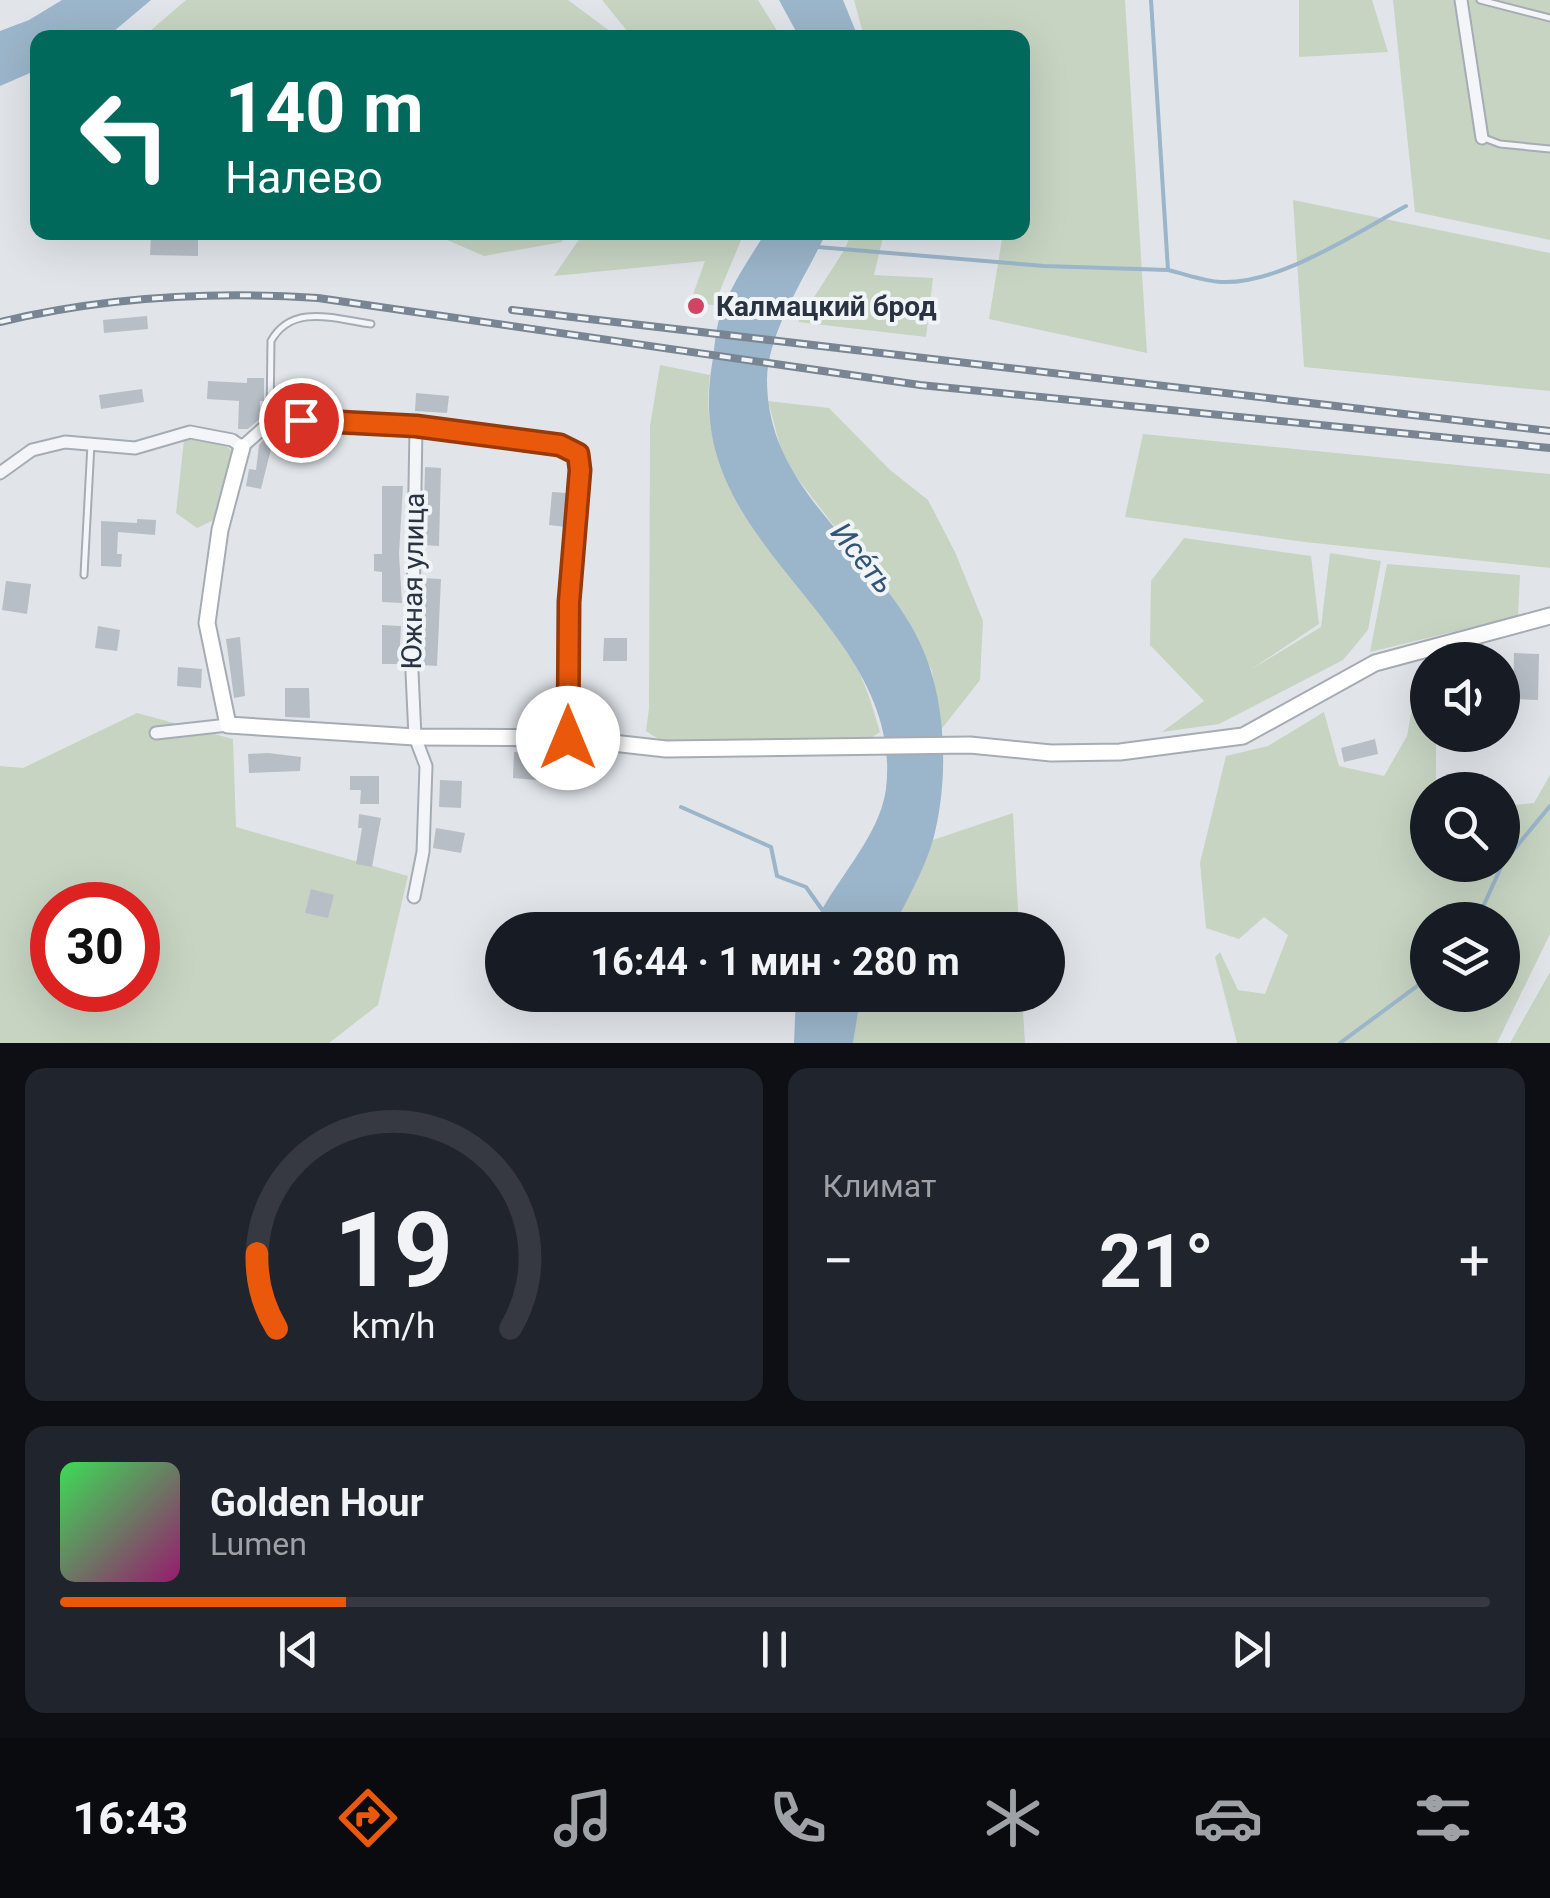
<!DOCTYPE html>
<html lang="ru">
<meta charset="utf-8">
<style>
body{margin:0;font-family:Roboto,sans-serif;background:#20242c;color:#f1f3f6;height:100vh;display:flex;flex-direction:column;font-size:38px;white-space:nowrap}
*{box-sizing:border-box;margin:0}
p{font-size:32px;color:#9ea1a6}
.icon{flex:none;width:55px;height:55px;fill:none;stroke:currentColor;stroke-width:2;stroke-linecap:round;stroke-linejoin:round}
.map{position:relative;height:1043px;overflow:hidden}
.side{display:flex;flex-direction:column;gap:25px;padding:25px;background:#0d0f14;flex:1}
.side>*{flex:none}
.top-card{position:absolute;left:30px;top:30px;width:1000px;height:210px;border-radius:20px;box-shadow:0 10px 40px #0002;background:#00695c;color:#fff;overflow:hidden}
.tools{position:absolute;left:1410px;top:642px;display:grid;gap:20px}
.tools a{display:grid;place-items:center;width:110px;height:110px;border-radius:50%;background:#171b24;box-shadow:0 10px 40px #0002;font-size:50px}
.speed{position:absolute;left:30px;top:882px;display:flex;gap:20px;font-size:50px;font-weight:700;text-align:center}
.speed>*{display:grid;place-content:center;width:130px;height:130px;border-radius:50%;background:#171b24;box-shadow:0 10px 40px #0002;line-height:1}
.speed .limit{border:15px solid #d22;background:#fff;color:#111}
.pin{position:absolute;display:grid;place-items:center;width:85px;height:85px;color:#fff;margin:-42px;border:5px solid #fff;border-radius:50%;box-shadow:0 2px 10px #0007}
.me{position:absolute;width:110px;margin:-55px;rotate:0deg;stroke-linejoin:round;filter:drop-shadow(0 0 8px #0008)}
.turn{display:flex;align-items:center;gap:35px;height:210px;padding:0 30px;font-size:45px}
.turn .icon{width:130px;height:130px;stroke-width:2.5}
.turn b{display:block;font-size:70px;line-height:85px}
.big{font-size:75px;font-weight:700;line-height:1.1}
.side .card{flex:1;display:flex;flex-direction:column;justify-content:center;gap:15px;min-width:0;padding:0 35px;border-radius:20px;background:#20242c}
.side .dial{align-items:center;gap:0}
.dial svg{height:260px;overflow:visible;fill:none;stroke:#363941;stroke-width:7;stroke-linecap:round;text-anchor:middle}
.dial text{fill:#f1f3f6;stroke:none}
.song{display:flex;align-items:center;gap:30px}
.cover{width:120px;height:120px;border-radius:15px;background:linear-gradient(135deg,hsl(130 70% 55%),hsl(320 70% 35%))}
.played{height:10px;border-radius:5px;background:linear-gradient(90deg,#ea580c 20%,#363941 20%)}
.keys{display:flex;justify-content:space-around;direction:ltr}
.heat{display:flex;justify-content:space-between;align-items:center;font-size:55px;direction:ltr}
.side .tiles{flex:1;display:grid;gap:25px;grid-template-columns:1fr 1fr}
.card:last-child{grid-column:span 2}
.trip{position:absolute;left:485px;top:912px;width:580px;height:100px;border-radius:50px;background:#171b24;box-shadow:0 10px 40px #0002;font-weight:700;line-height:100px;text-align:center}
.dock{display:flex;height:160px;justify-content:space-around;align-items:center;background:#090b0e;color:#9ea1a6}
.dock .icon{width:70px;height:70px}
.dock .on{color:#ea580c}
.dock b{font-size:45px;color:#f1f3f6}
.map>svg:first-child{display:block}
</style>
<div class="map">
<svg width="1550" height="1043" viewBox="0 0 1550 1043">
<rect width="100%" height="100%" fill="#e1e5ea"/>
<g fill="#c7d4c2" fill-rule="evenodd">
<path d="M186,0H568L618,37H143Z"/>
<path d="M602,0H758L781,37H632Z"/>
<path d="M854,0H1125L1147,353L989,319L1003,233L1022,232V38L864,37Z"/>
<path d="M1299,0H1372L1388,52L1299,57Z"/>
<path d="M1393,0H1550V240L1415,212Z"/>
<path d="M1293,200L1550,253V391L1304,367Z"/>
<path d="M431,233H565L562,242L484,256Z"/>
<path d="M578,233H744L714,305L690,303L705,261L554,276L580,238Z"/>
<path d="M851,233H884L874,275L933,278L926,337L798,322L845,249Z"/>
<path d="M660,365L710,375C694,489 794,568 849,655C865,679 872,705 880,732L860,745L666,744L646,731L649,708L650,426Z"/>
<path d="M768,401L829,408L890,470L928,500L955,552L983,621L980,680L940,731L932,671L899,610L784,461Z"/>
<path d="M1143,434L1550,474V568L1305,542L1125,517Z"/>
<path d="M215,438L234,452L216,519L197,528L176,513L184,440Z"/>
<path d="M1184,538L1311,556L1319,624L1250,670L1321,627L1330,553L1381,561L1368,630L1343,660L1219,724L1162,732L1204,701L1150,645L1151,581Z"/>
<path d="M1387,564L1520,575L1518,616L1370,652Z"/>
<path d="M1419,670L1427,674L1428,735H1436V790H1428V865H1502L1503,806L1534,803L1550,775V934L1497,1043H1237L1215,957L1220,952L1238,990L1265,994L1288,935L1264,917L1239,939L1206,928L1200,863L1226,756L1268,746L1324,712L1339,766L1384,776L1407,736ZM1428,920H1502V995H1428Z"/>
<path d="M137,713L233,739L236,827L408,876L378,1005L329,1043H0V766L23,768ZM52,905H138V990H52Z"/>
<path d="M1013,813L1019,930H892L933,840Z"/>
<path d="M1550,972V1043H1510Z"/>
<path d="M861,995H1022L1025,1043H853Z"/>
</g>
<g fill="#9bb5ca">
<path d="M62,0H151L107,37L38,38L37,70L0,86V31L29,20Z"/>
<path d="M779,0H843L858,37H799Z"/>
<path d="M765,233H826C806,277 768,330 767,380C767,447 804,492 845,540C872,571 904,607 921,645C947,701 949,781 933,840C924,871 906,901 892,930H812C831,883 879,840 886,789C902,652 752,575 717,456C707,422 707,392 713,358C715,343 716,327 721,313C731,285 750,258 765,233Z"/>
<path d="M796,995H861L853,1043H794Z"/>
</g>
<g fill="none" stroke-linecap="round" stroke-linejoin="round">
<g stroke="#9bb5ca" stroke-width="4">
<path d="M1151,0L1168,270C1185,274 1204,281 1221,282C1279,285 1357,232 1406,206"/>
<path d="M818,247L1044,266L1168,270"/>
<path d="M681,807L771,847L777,876L806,887L823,911"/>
<path d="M1502,864L1550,806"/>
<path d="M1477,920L1502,865"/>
<path d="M1340,1043L1428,978"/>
</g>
</g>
<g fill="#b8bec6">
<path d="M151,235L198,236V256L150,255Z"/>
<path d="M147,316L148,329L104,333L103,320Z"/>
<path d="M247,378H264V401H260V419L248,429H238L239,401L207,399L208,381L247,383Z"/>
<path d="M142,389L144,402L101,409L99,395Z"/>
<path d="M416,393L449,396L447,413L415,411Z"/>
<path d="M264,440L273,441L261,489L246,486L249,469L256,470L259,445Z"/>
<path d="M425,467L441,468L439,546L423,545Z"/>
<path d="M382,486H403L399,554L402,603L382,602V572L374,571V554H382Z"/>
<path d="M552,492L568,493L566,527L549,525Z"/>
<path d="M137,519L156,520L155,535L118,532L117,554H122L121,567L101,566V521L137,523Z"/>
<path d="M423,578L441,579L437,666L421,665Z"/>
<path d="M6,581L31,584L27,614L2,610Z"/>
<path d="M382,625L401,626L399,664H382Z"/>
<path d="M98,626L120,630L117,651L95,648Z"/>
<path d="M240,637L245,696L234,698L226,639Z"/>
<path d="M604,638H627V661H603Z"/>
<path d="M1514,653L1539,654L1538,700L1513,699Z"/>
<path d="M178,667L202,669L201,688L177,686Z"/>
<path d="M285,688H309L310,718L285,717Z"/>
<path d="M1375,739L1378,754L1344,762L1341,748Z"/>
<path d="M514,752L551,754L549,781L513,778Z"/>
<path d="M268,753L301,757L300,771L249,773L248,754Z"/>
<path d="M350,776H379V804H360L361,790H350Z"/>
<path d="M440,780L462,781L461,808L439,807Z"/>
<path d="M359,814L381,818L372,867L356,864L362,828H358Z"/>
<path d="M436,828L465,833L461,853L433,848Z"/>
<path d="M311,889L334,895L328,918L305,913Z"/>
</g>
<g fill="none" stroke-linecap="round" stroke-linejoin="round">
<defs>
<g id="lane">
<path d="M1480,0L1550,18"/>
<path d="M1484,138L1500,144L1550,149"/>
<path d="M270,419L271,341C292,303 335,319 371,324"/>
<path d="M84,575L91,444"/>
</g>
<g id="street">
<path d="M1461,0L1482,138"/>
<path d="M0,473L32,450L65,442L135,448L190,432L232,440L242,447L270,422L301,420L416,426L560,445L577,454L580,470L569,602L568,738"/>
<path d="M156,733L228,725"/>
<path d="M414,897L423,852L426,766L415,737L412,672L416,426"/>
</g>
<path id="secondary" d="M242,447L220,530L207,623L228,725L415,737L568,738L666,749L970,745L1051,753L1120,752L1243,736L1375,663L1550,616"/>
</defs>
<use href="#lane" stroke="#a6acb4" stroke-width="9"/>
<use href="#street" stroke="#a6acb4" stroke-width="15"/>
<use href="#secondary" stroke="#a6acb4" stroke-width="19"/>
<use href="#lane" stroke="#f3f5f8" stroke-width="5"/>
<use href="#street" stroke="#f3f5f8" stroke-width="11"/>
<use href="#secondary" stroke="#fff" stroke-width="15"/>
<defs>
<g id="rail">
<path d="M512,310L1550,431"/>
<path d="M0,322C105,297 211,291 318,298L920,385L1550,448"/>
</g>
</defs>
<use href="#rail" stroke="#7a8593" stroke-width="8"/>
<use href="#rail" stroke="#f0f4f7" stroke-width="4" stroke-dasharray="11" stroke-linecap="butt"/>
</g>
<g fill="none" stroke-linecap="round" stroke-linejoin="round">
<defs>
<path id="route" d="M301,420L416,426L560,445L578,454L580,470L569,602L568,738"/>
</defs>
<use href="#route" stroke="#983908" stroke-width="25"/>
<use href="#route" stroke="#ea580c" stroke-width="18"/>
</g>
<circle fill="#cf4563" stroke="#f0f4f7" stroke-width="4" cx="696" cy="306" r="10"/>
<g text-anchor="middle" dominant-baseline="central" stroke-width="8" stroke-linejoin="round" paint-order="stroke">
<g font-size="28" font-weight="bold" fill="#293341" stroke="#f0f4f7" text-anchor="start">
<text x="716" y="306">Калмацкий брод</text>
</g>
<g font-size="28" fill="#293341" stroke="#f0f4f7">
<text transform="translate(413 581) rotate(-89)">Южная улица</text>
</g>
<g font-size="30" font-style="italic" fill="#325576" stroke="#f0f4f7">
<text transform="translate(863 558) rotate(51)">Исе́ть</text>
</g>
</g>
</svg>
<div class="tools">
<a><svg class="icon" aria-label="sound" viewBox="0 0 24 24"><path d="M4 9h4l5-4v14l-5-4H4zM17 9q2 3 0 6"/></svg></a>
<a><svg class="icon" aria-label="search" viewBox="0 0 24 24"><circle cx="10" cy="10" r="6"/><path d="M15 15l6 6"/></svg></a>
<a><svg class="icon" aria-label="layers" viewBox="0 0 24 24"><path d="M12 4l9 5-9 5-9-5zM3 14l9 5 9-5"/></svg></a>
</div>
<div class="speed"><div class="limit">30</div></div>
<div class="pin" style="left:301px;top:420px;background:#d93025"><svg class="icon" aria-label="arrive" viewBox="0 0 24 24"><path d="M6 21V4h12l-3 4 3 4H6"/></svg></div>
<svg class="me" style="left:568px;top:738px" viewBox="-20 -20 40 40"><circle r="19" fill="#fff"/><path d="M0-13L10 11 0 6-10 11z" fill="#ea580c"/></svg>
<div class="trip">16:44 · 1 мин · 280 m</div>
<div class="top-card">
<div class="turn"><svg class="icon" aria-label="left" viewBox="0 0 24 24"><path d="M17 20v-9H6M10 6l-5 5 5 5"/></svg><div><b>140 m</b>Налево</div></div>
</div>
</div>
<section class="side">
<div class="tiles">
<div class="card dial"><svg viewBox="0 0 100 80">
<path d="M14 69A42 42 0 1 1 86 69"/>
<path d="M14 69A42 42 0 0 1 8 46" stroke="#ea580c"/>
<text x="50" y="56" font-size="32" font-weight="700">19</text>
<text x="50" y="72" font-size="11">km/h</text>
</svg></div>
<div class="card"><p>Климат</p>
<div class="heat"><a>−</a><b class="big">21°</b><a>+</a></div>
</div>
<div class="card">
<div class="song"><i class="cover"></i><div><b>Golden Hour</b><p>Lumen</p></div></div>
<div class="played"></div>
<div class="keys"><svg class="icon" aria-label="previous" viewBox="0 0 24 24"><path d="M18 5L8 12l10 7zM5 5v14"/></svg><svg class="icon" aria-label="pause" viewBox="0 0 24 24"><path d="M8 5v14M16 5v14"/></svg><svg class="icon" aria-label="next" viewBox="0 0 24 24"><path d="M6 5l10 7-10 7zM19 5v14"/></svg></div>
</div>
</div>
</section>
<nav class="dock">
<b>16:43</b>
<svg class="icon on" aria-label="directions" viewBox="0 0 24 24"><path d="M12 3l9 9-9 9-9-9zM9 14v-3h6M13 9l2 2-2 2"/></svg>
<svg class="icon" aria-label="music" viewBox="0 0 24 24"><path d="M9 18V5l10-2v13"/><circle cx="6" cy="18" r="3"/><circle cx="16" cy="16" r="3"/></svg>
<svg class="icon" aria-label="phone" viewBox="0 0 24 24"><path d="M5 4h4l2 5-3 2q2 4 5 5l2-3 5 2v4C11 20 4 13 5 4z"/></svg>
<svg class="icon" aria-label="climate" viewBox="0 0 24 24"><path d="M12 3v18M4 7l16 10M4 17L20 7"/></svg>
<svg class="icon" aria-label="car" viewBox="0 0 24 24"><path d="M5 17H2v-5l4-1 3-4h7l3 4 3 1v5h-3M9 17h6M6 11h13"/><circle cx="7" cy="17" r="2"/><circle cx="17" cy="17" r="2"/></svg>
<svg class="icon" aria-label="filters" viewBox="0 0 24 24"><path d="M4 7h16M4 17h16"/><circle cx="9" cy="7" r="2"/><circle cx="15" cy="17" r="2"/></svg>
</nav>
